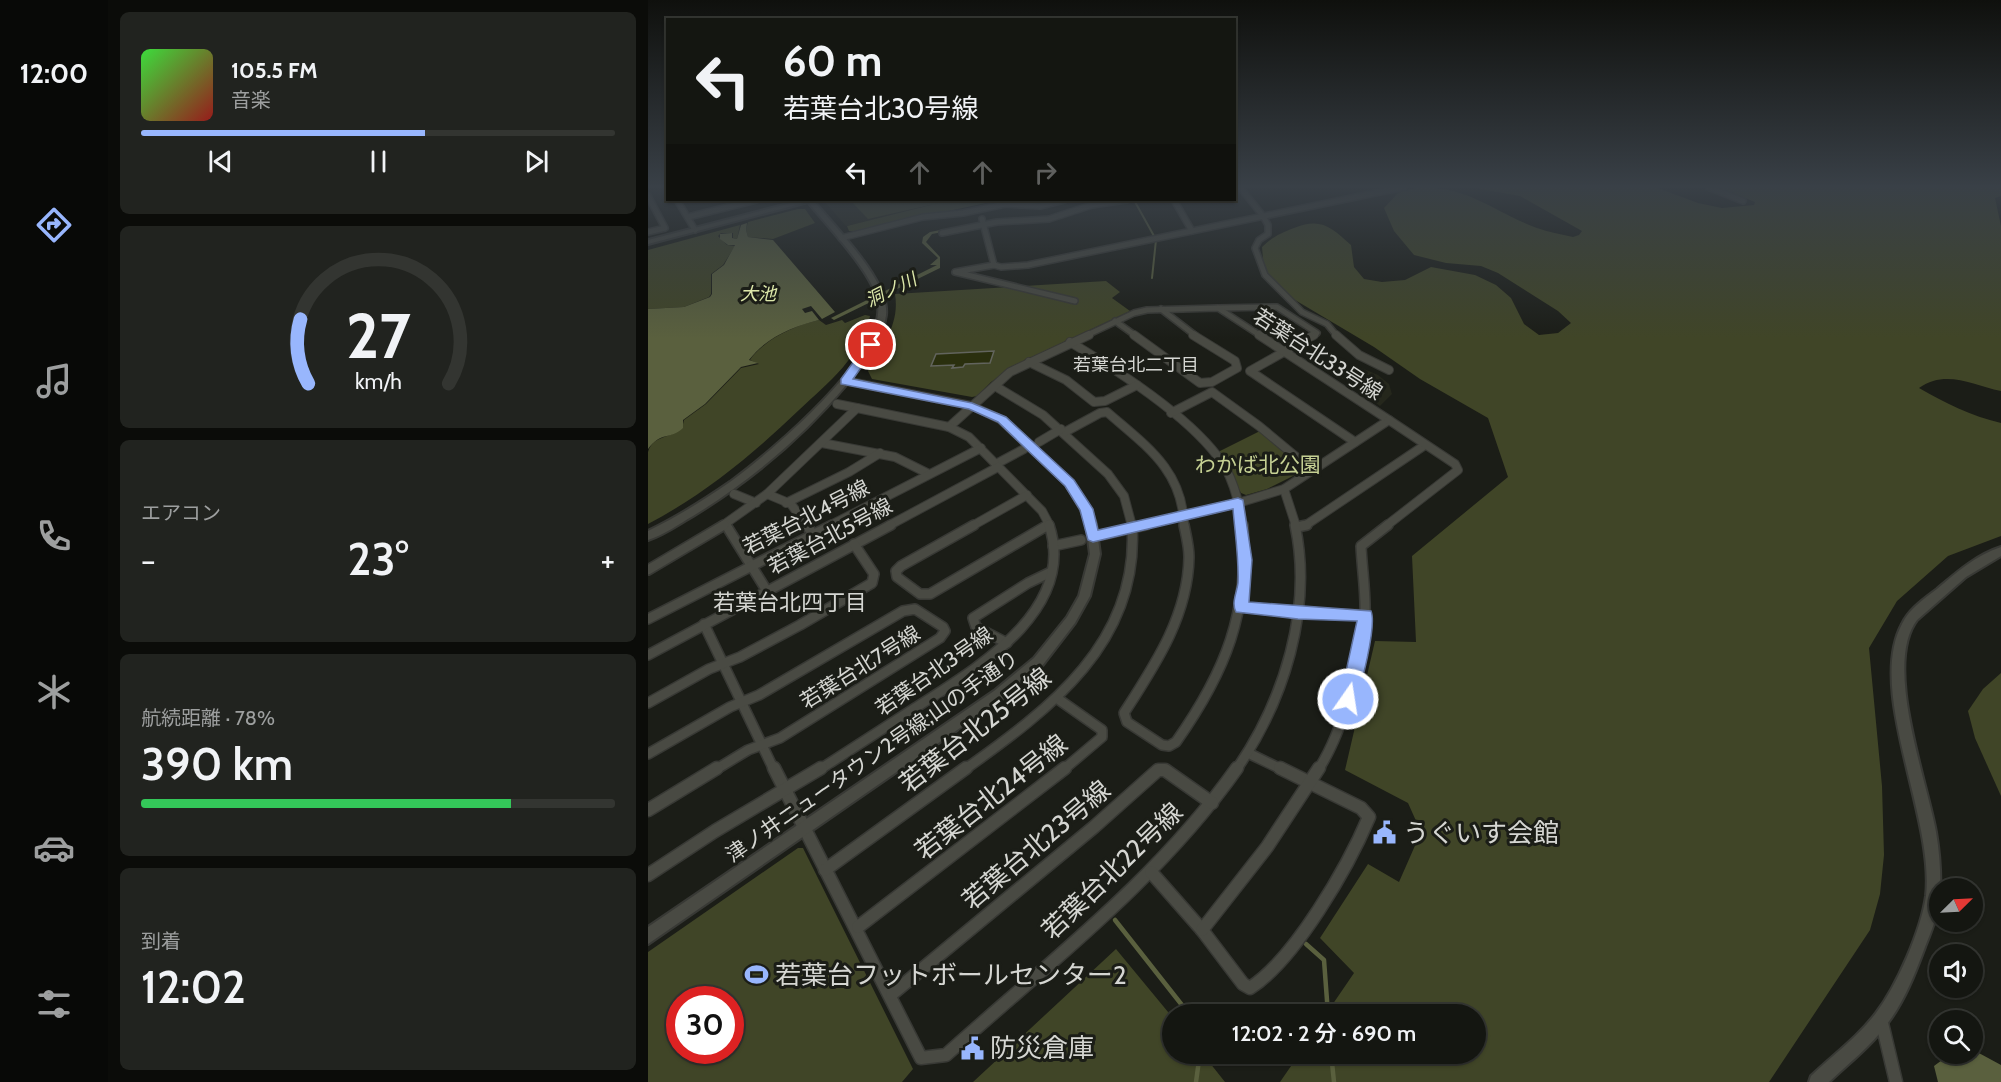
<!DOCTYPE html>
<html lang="ja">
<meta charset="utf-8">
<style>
body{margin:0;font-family:Cabin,"Noto Sans JP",sans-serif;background:#21231f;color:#f1f3f6;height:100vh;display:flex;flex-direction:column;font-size:22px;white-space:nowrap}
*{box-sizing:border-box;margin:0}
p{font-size:20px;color:#9d9f9f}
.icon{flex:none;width:33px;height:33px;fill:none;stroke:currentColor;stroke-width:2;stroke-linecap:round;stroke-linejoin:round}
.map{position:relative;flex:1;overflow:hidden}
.sheet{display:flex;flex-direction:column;gap:12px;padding:12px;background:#0b0c09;width:540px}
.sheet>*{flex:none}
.guide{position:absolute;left:18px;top:18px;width:570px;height:183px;border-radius:0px;box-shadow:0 2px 4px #0004,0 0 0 2px #333531;background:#141611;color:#f1f3f6;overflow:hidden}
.needle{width:39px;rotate:66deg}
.controls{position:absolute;left:1281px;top:878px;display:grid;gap:12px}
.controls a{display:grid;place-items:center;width:54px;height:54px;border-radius:50%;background:#141611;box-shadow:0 2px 4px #0004,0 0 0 2px #333531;font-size:30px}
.speed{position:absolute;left:18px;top:986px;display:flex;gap:12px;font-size:30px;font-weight:700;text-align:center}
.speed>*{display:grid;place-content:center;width:78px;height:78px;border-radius:50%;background:#141611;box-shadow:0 2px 4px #0004,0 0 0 2px #333531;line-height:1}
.speed .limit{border:9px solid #d22;background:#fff;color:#111}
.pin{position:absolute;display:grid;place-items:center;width:51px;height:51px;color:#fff;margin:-26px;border:3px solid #fff;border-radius:50%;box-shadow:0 2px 6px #0007}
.me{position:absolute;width:66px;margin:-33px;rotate:13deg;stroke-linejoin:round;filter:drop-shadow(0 0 4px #0008)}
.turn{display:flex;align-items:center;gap:21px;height:126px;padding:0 18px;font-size:27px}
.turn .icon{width:78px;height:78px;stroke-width:2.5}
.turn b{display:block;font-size:42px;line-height:51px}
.lanes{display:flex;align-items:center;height:57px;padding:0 18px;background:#0003;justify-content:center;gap:30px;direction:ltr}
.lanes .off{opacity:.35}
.big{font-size:45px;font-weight:600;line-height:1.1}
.sheet .tile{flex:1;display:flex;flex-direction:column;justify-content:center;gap:9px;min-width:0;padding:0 21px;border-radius:9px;background:#21231f}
.sheet .dial{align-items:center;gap:0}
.dial svg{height:156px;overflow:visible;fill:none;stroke:#333531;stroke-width:7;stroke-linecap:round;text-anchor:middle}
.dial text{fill:#f1f3f6;stroke:none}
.song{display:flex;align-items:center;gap:18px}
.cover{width:72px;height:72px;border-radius:9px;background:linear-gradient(135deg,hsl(120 70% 55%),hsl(0 70% 35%))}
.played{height:6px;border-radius:3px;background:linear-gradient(90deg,#98b6fd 60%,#333531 60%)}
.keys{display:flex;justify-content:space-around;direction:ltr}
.heat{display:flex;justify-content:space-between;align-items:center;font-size:33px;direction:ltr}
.charge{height:9px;border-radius:4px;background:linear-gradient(90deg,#34c759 78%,#333531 0)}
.trip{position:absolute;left:514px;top:1004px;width:324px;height:60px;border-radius:30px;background:#141611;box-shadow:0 2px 4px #0004,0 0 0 2px #333531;font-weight:600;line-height:60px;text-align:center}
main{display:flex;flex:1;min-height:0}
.menu{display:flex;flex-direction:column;width:108px;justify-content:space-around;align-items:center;background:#080907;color:#9d9f9f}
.menu .icon{width:42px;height:42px}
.menu .selected{color:#98b6fd}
.menu b{font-size:27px;color:#f1f3f6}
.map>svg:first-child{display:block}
</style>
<main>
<nav class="menu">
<b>12:00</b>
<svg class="icon selected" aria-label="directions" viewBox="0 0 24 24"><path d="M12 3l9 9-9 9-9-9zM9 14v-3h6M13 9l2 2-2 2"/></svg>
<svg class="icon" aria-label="music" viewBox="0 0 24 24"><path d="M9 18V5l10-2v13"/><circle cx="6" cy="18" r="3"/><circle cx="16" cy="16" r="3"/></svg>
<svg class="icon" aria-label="phone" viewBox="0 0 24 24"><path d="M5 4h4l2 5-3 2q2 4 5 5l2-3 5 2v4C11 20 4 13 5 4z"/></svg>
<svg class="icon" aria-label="climate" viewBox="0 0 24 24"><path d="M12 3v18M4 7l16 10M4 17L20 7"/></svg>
<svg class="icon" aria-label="car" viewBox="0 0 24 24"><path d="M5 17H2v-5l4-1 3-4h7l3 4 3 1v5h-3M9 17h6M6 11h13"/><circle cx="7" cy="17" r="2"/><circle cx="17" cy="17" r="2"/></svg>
<svg class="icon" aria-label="filters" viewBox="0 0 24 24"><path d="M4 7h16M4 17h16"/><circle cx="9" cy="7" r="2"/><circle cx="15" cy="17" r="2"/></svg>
</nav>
<section class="sheet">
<div class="tile">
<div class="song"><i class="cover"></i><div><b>105.5 FM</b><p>音楽</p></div></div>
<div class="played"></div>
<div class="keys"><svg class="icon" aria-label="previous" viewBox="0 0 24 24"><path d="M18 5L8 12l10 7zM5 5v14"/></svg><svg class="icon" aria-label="pause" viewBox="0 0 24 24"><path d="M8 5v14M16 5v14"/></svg><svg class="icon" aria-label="next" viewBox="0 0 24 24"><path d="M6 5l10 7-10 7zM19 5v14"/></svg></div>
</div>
<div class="tile dial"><svg viewBox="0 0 100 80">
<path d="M14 69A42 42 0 1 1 86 69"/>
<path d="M14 69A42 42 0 0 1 10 36" stroke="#98b6fd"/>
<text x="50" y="56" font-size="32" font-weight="700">27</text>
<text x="50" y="72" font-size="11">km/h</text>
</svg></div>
<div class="tile"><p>エアコン</p>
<div class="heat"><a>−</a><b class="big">23°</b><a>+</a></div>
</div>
<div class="tile"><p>航続距離 · 78%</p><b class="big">390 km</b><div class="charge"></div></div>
<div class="tile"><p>到着</p><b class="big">12:02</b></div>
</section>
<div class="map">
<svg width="1353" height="1082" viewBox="0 0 1353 1082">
<rect width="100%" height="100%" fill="#1b1d17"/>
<g fill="#25271c">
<path d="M175,200H309L198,226Z"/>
<path d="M709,366L730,375L741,384L744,394L732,406L692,377Z"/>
</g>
<g fill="#404527" fill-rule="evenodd">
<path d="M770,187C824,187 843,211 889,228C900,232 913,234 925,237L931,235L934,231L872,196L821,187H1007L1050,203L1074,208L1106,205L1107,202L1070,187H1353V196L1347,198L1353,226V391C1324,385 1298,369 1271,388C1297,403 1323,416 1353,423V536L1300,556L1249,601L1221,648L1234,786L1236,855L1232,894L1222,930L1121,1082H632L652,1053H828V1014H678L706,973L672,938L720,864L751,882L773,832L760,803L697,770L727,641L768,642L764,556L860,477L840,418L772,379L726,347L647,300L616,270L614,247C624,237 633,233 646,228C673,217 683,227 703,245L706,267L716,279L734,282L757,280L783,267L827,275L848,285L863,298L876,324L891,335L910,333L923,323L910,311L850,273L833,266L798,263L766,255L746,231L736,208L750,193Z"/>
<path d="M202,200H303L294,202L352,200L207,231H201L199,226L291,203L220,219Z"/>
<path d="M150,209H157L167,223L125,239L100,237L98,230L100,222Z"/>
<path d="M92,225L89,239L85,238V233H73L70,236L79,245L87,246L75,265L63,274V294L61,297L36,307L0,309V250Z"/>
<path d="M458,281L472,292L464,298L482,311L376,361L343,382L329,396L324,397L224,379L220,371C234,345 252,325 247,294Z"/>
<path d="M217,315L222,316C214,356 180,383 151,410C104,455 57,494 0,524C0,508 0,464 0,452C6,431 33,441 36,420L58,404L93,368L111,364L102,360L104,357C121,337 146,326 171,320L178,325L194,320L197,323Z"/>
<path d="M612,431L656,467L655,471L619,489L598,495L593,493L570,452Z"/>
<path d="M1353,673V796L1327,738L1320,711L1335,689Z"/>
<path d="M150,848H155L265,1069L254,1082H0V952ZM32,999H82V1050H32Z"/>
<path d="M468,949L525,1018V1053H554L577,1082H325Z"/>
</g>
<g fill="#5a603e">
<path d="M457,200H468L401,218L351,221L284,234L278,242L292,257V268L186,320L183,318L289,265H282L290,258L274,243L275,237L282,232L349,219L395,217Z"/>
<path d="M99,223L98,230L100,237L125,240L187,312L174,319L163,306L154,309L157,313L164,311L171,320C146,326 117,338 101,360L110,363L93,367L57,404L35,420V428C23,440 13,431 0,449V309L36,307L62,297L64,294V274L76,265L87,245H80L72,239V234L84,233V238L89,239L93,225Z"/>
<path d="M1329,1052L1353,1065V1082H1290L1286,1066L1298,1057L1297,1053Z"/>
</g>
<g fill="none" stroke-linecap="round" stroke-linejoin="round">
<g stroke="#5a603e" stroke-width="2">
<path d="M486,200L506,236"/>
<path d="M504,278L508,240"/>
</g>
<g stroke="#5a603e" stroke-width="4.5">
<path d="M467,920L541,1014"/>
<path d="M658,944L676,960L680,1014"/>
<path d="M683,1053L686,1082"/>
<path d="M548,1082L552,1053"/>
</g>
</g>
<path fill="#2a2f0e" stroke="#62645d" stroke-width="1.5" d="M346,351L342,363L317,364L315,367L304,368L306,365L283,366L288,354Z"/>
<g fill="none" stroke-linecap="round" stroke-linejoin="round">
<defs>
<g id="minor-far3">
<path d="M592,187L615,216L620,225V234L611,240L607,248L617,275L654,312L679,324L689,336"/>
<path d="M1060,187L1095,201"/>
<path d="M0,196L17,228L0,232"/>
<path d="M29,200L47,230"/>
<path d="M526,200L544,231"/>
<path d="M40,217L108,200"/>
<path d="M334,219L346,265"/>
<path d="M294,233L349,222L401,219L444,205L478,200"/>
<path d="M193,238L275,217L315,213L357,204L392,206L416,200"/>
<path d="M427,301L307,272L346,265L353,267L380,265L756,187"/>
<path d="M570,308L629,307L669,333L664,336"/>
<path d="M513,309L548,336"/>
<path d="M467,321L488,336"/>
<path d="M437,336L486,313L499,310L570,308L613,336"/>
</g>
<g id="minor-far2">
<path d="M486,335L552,383L564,382L589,368L587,361L545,335"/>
<path d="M666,335L602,371L707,442"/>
<path d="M688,335L711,355L741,370"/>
<path d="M422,342C469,370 551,422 578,469C587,486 592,507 595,526"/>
<path d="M381,362L418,380L446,402L457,401L489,385"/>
<path d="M347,386L395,415L460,474L476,496L484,526"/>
<path d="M189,404L209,408"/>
<path d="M523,413L564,392L611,426L664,470"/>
<path d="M301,427L362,372L441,335"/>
<path d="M417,432L452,413L459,412C498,446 535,470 536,526"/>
<path d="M391,442L413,429"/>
<path d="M174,443L247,457L281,474"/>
<path d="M348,464L376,449"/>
<path d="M636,489L648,526"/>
<path d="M86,494L108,503"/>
<path d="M119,494L143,504L159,526"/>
<path d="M138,503L201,472L232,453"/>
<path d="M78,524L79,526"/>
<path d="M74,526L119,494L209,408L301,427L321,437L394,511L402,526"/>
<path d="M181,526L333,448"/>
<path d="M240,526L350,467"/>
<path d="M324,526L379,495"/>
<path d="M397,526L401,524"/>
<path d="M491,526L590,503L636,489L741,420L611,335"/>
<path d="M653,526L658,525L777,445"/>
<path d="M738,526L810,470L807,464L741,420"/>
</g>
<g id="minor-far1">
<path d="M78,525L119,591"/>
<path d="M158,525L165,534"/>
<path d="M326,525L253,566L248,571L249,577L272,594H282L400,525"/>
<path d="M536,525C538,535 541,546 541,557C540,616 507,665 476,713L479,722L514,745L521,746L528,742C578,671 601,613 595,525"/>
<path d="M649,527L659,525"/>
<path d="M445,537L498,525"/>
<path d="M405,546L433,540"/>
<path d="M0,570L76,525"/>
<path d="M593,607L650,613L717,615"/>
<path d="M0,619L184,525"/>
<path d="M56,624L126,770"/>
<path d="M359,643L328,627L325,618L380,583L403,572"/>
<path d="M0,655L243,525"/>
<path d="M410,699L454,730V737L415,770"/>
<path d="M0,703L61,669L92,657L152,625L224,583L226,574L206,544"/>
<path d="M600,753L635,770"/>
<path d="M0,754L82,707L111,695L255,611L267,609L295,627L297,631L292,638L132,738L100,750L67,770"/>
<path d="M171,770C203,749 235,729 267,708C326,670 430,611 401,525"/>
<path d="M316,770C402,709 492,642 484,525"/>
<path d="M588,770C636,701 665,609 647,525"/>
<path d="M670,770C694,734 715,659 717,616C718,593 714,569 713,546L740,525"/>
</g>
<g id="minor">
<path d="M126,768L273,1058L298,1055C399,964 510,880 589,768"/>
<path d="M0,810L69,768"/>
<path d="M177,870L318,768"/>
<path d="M503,872L554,930L595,984L602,988C647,959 700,867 721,817L713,808L632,768"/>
<path d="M0,875L67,831L173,768"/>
<path d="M210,927L417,768"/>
<path d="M554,930L619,847L671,768"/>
<path d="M244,994L446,827L510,770H517L564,803"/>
<path d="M1233,1019L1248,1082"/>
</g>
<g id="tertiary">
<path d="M155,200H165C186,226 242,281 238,315C235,339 217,361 203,379L324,403L357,418L424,481L443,509L448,524L452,554L442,596L427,623L394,666L354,699L0,944V927L346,691L386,658L419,617L431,596L442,554L438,524L433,510L418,485L351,422L322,408L199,384C156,436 102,481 45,516C31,524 16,535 0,540V531C29,517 56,500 82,482C123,452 238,356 230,303C227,275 179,226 160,202L0,244V240Z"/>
<path d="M1353,547V556L1318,577L1269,620C1235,664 1279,781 1288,832C1292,855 1293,878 1292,899C1290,915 1283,932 1277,947C1267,974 1256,1002 1239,1024C1223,1046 1201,1063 1181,1082H1161L1163,1076C1185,1055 1210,1037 1228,1013C1249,986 1273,930 1278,896C1287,818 1218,691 1254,624C1261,609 1276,599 1289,589C1308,573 1328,555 1353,547Z"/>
</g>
</defs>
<use href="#minor-far3" stroke="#383935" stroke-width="8"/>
<use href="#minor-far2" stroke="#383935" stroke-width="10"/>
<use href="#minor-far1" stroke="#383935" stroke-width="12"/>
<use href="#minor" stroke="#383935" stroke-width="15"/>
<use href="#tertiary" stroke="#383935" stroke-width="4"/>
<use href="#minor-far3" stroke="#494a43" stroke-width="5"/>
<use href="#minor-far2" stroke="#494a43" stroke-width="8"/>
<use href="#minor-far1" stroke="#494a43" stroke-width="9"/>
<use href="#minor" stroke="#494a43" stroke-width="12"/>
<use href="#tertiary" fill="#494a43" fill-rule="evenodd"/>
</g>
<linearGradient id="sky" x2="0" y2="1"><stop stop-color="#0f100d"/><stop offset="0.55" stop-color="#394047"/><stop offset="1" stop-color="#394047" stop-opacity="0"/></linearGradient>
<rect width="1353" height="339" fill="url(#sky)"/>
<path fill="#98b6fd" stroke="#6376a4" stroke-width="1.5" d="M223,342L229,345L205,379L324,403L358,417L426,480L445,509L450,530L590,498L595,500L604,560L601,602L723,611C729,625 713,689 706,704L700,706L695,704L692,699L709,621L650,619L588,612C583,603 589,592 590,583C591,558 587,534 585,509L445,542L440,540L432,510L417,486L350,422L321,409L193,384V379L219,343Z"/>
<defs>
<symbol id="civic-bare" viewBox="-9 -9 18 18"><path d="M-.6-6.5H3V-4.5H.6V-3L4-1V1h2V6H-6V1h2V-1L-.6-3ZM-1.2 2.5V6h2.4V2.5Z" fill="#98b6fd" stroke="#1b1d17" stroke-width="2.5" paint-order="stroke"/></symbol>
<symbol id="stadium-bare" viewBox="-9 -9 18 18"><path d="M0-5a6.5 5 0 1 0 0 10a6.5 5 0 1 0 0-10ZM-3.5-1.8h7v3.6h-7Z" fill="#98b6fd" stroke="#1b1d17" stroke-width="2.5" paint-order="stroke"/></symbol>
</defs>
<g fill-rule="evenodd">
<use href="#civic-bare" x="720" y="816" width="33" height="33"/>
<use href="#stadium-bare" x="92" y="958" width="33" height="33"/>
<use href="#civic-bare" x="308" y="1032" width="33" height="33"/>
</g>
<g text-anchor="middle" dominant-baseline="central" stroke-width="6" stroke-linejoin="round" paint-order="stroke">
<g font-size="18" font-style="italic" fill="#dde8aa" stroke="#1b1d17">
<text transform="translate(243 290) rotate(-26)">洞ノ川</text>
<text x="110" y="294">大池</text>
</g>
<g font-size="18" fill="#d5d6d2" stroke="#1b1d17">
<text x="488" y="365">若葉台北二丁目</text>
</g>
<g font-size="21" fill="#d5d6d2" stroke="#1b1d17">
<text transform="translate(670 354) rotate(33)">若葉台北33号線</text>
<text transform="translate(158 517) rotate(-27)">若葉台北4号線</text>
<text transform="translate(182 536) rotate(-28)">若葉台北5号線</text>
<text transform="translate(212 667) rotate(-32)">若葉台北7号線</text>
<text transform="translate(286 671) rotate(-35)">若葉台北3号線</text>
<text transform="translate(224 756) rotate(-35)">津ノ井ニュータウン2号線;山の手通り</text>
</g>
<g font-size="21" fill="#c5d093" stroke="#1b1d17">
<text x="610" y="464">わかば北公園</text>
</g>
<g font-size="22" fill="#d5d6d2" stroke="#1b1d17">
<text x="142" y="602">若葉台北四丁目</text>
</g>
<g font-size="26" fill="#d5d6d2" stroke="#1b1d17">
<text transform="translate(327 730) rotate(-38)">若葉台北25号線</text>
<text transform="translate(343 797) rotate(-38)">若葉台北24号線</text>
<text transform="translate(388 845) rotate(-40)">若葉台北23号線</text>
<text transform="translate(464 871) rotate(-44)">若葉台北22号線</text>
</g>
<g font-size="26" fill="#d5d6d2" stroke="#1b1d17" text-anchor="start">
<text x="755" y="833">うぐいす会館</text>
<text x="127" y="975">若葉台フットボールセンター2</text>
<text x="342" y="1048">防災倉庫</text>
</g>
</g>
</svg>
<div class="controls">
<a><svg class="needle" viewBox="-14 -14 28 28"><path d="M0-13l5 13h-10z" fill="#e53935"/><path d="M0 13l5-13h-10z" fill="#9d9f9f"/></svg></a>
<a><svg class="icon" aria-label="sound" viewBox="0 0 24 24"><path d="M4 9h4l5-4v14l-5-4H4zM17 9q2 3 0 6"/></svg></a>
<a><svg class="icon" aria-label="search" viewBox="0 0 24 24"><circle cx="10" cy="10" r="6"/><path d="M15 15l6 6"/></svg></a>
</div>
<div class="speed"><div class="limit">30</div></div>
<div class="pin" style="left:223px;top:345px;background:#d93025"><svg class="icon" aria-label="arrive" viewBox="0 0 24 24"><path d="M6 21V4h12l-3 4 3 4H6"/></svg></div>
<svg class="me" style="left:700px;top:699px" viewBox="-20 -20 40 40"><circle r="17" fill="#98b6fd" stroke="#fff" stroke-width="3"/><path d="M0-11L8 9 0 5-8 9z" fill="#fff"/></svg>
<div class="trip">12:02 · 2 分 · 690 m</div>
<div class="guide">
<div class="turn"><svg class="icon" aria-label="left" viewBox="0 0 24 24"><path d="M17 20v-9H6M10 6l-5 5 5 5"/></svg><div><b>60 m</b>若葉台北30号線</div></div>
<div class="lanes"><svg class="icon" aria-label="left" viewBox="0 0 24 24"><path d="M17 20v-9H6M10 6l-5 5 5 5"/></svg><svg class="icon off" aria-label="ahead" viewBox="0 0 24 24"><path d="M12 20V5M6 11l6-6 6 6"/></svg><svg class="icon off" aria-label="ahead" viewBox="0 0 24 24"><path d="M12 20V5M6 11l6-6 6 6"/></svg><svg class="icon off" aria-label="right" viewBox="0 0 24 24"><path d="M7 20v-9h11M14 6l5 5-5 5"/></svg></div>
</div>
</div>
</main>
